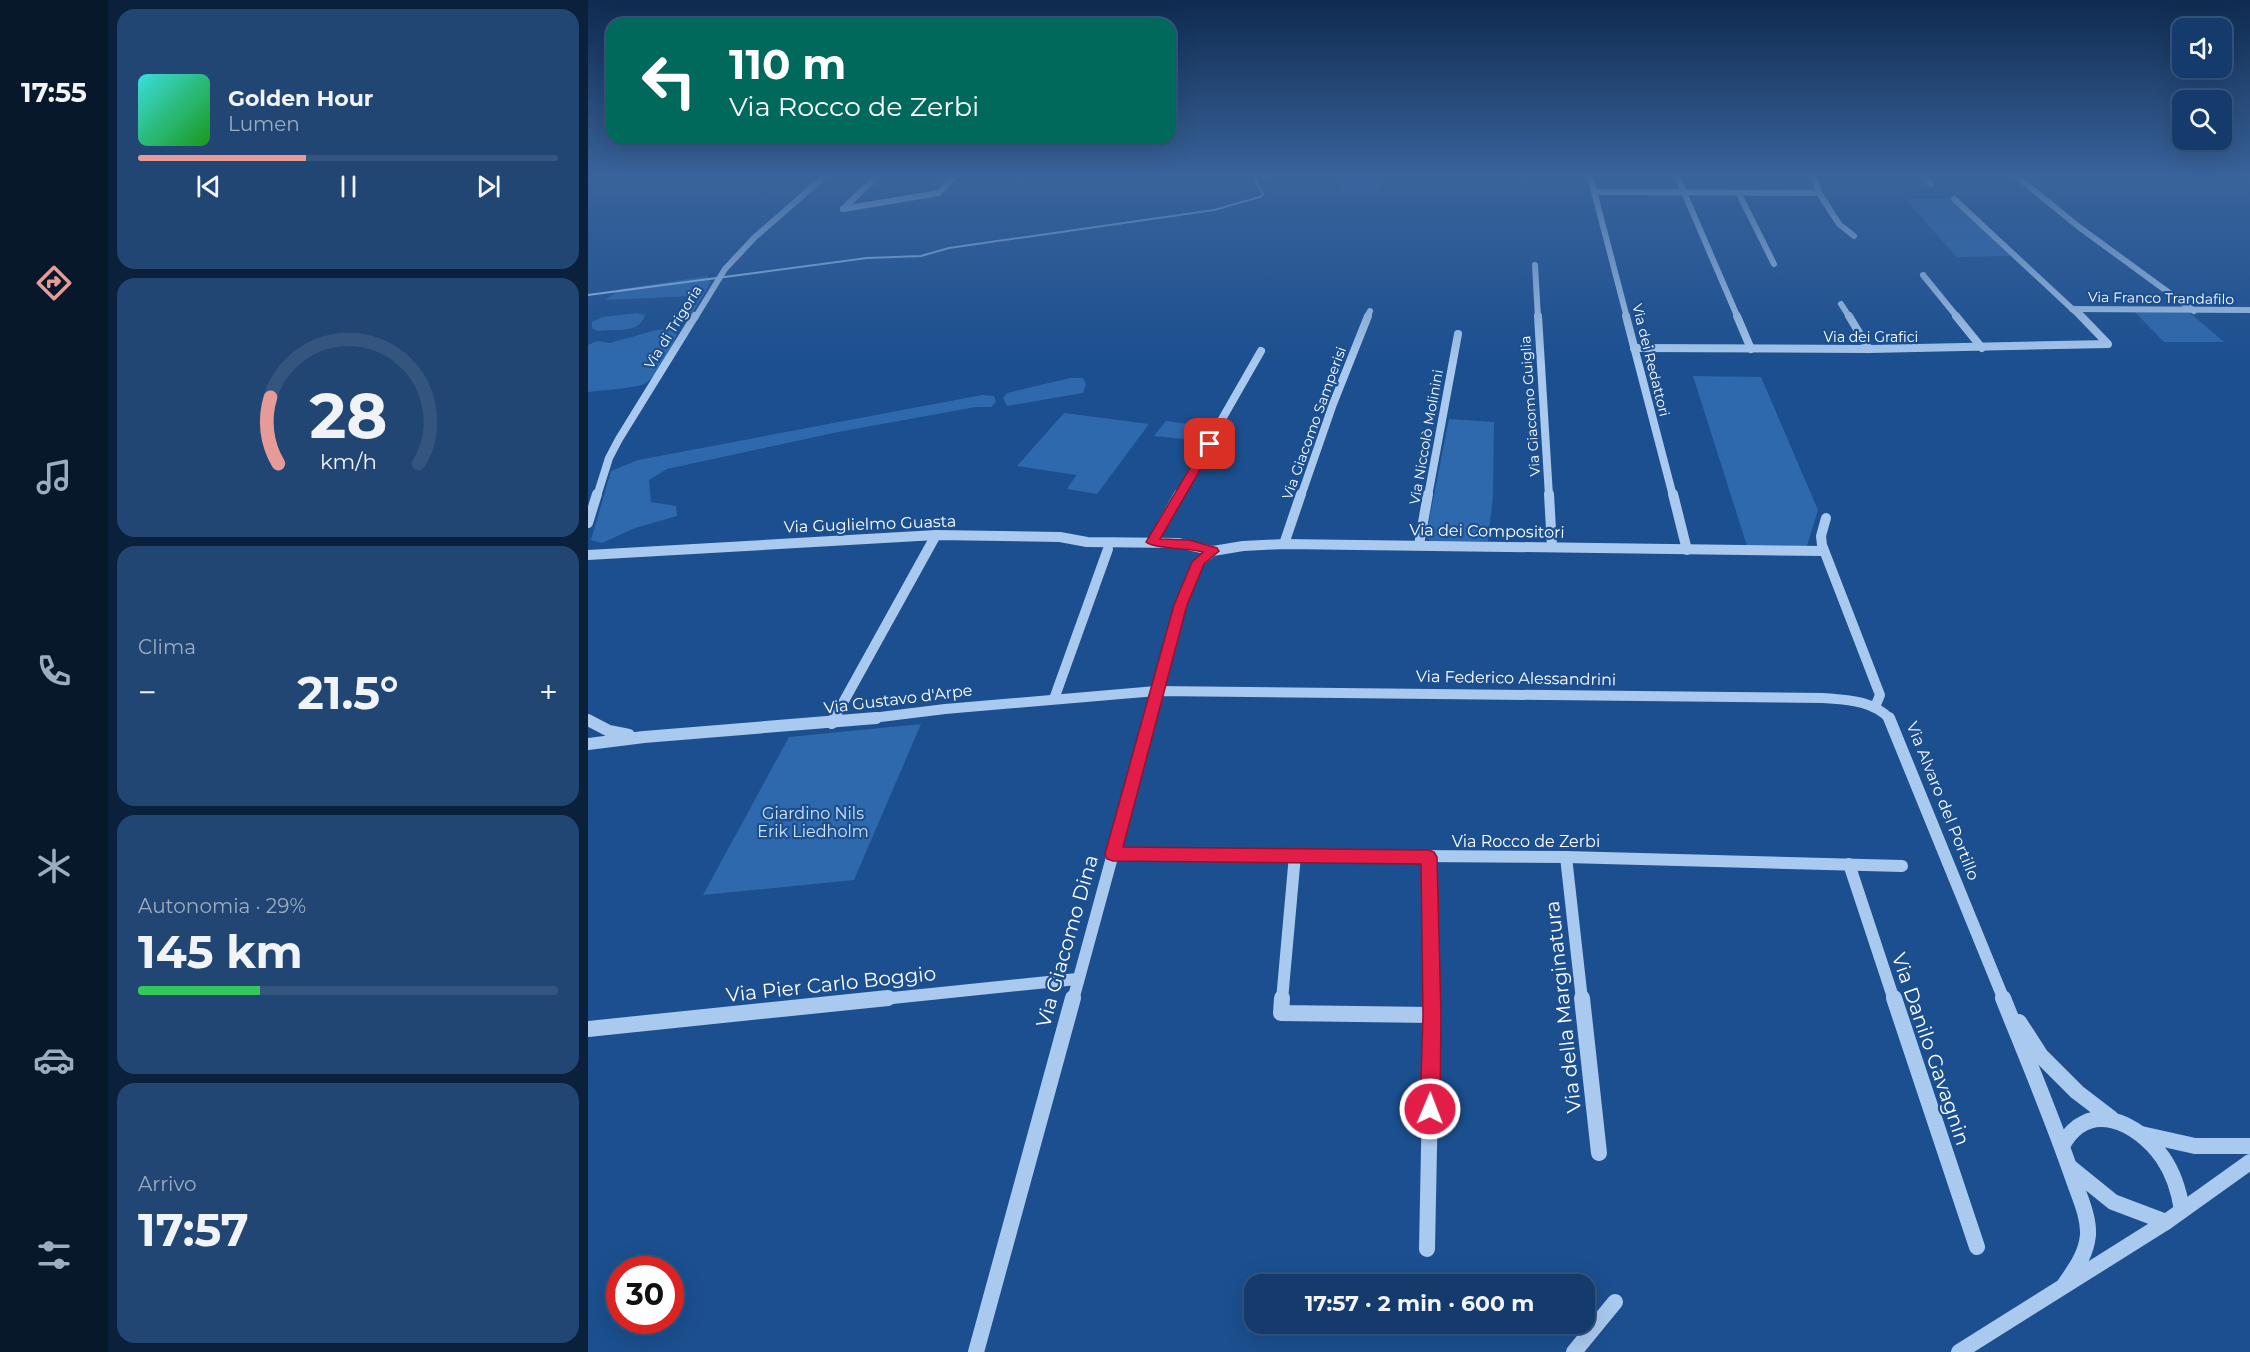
<!DOCTYPE html>
<html lang="it">
<meta charset="utf-8">
<style>
body{margin:0;font-family:Montserrat,sans-serif;background:#214673;color:#f1f3f6;height:100vh;display:flex;flex-direction:column;font-size:22px;white-space:nowrap}
*{box-sizing:border-box;margin:0}
p{font-size:20px;color:#9dadc1}
.icon{flex:none;width:33px;height:33px;fill:none;stroke:currentColor;stroke-width:2;stroke-linecap:round;stroke-linejoin:round}
.map{position:relative;flex:1;overflow:hidden}
.drawer{display:flex;flex-direction:column;gap:9px;padding:9px;background:#0b203b;width:480px}
.drawer>*{flex:none}
.guide{position:absolute;left:18px;top:18px;width:570px;height:126px;border-radius:18px;box-shadow:0 6px 24px #0002,0 0 0 2px #33557e;background:#00695c;color:#fff;overflow:hidden}
.buttons{position:absolute;left:1584px;top:18px;display:grid;gap:12px}
.buttons a{display:grid;place-items:center;width:60px;height:60px;border-radius:12px;background:#143b6b;box-shadow:0 6px 24px #0002,0 0 0 2px #33557e;font-size:30px}
.speed{position:absolute;left:18px;top:1256px;display:flex;gap:12px;font-size:30px;font-weight:700;text-align:center}
.speed>*{display:grid;place-content:center;width:78px;height:78px;border-radius:50%;background:#143b6b;box-shadow:0 6px 24px #0002,0 0 0 2px #33557e;line-height:1}
.speed .limit{border:9px solid #d22;background:#fff;color:#111}
.pin{position:absolute;display:grid;place-items:center;width:51px;height:51px;color:#fff;margin:-26px;border-radius:12px;box-shadow:0 3px 9px #0006}
.me{position:absolute;width:66px;margin:-33px;rotate:1deg;stroke-linejoin:round;filter:drop-shadow(0 0 4px #0008)}
.turn{display:flex;align-items:center;gap:21px;height:126px;padding:0 24px;font-size:27px}
.turn .icon{width:78px;height:78px;stroke-width:2.5}
.turn b{display:block;font-size:42px;line-height:51px}
.big{font-size:45px;font-weight:700;line-height:1.1}
.drawer .tile{flex:1;display:flex;flex-direction:column;justify-content:center;gap:9px;min-width:0;padding:0 21px;border-radius:18px;background:#214673}
.drawer .dial{align-items:center;gap:0}
.dial svg{height:156px;overflow:visible;fill:none;stroke:#33557e;stroke-width:7;stroke-linecap:round;text-anchor:middle}
.dial text{fill:#f1f3f6;stroke:none}
.song{display:flex;align-items:center;gap:18px}
.cover{width:72px;height:72px;border-radius:9px;background:linear-gradient(135deg,hsl(180 70% 55%),hsl(120 70% 35%))}
.played{height:6px;border-radius:3px;background:linear-gradient(90deg,#e69b98 40%,#33557e 40%)}
.keys{display:flex;justify-content:space-around;direction:ltr}
.heat{display:flex;justify-content:space-between;align-items:center;font-size:33px;direction:ltr}
.charge{height:9px;border-radius:4px;background:linear-gradient(90deg,#34c759 29%,#33557e 0)}
.trip{position:absolute;left:656px;top:1274px;width:351px;height:60px;border-radius:18px;background:#143b6b;box-shadow:0 6px 24px #0002,0 0 0 2px #33557e;font-weight:700;line-height:60px;text-align:center}
main{display:flex;flex:1;min-height:0}
.tab-bar{display:flex;flex-direction:column;width:108px;justify-content:space-around;align-items:center;background:#08182b;color:#9dadc1}
.tab-bar .icon{width:42px;height:42px}
.tab-bar .on{color:#e69b98}
.tab-bar b{font-size:27px;color:#f1f3f6}
.map>svg:first-child{display:block}
</style>
<main>
<nav class="tab-bar">
<b>17:55</b>
<svg class="icon on" aria-label="directions" viewBox="0 0 24 24"><path d="M12 3l9 9-9 9-9-9zM9 14v-3h6M13 9l2 2-2 2"/></svg>
<svg class="icon" aria-label="music" viewBox="0 0 24 24"><path d="M9 18V5l10-2v13"/><circle cx="6" cy="18" r="3"/><circle cx="16" cy="16" r="3"/></svg>
<svg class="icon" aria-label="phone" viewBox="0 0 24 24"><path d="M5 4h4l2 5-3 2q2 4 5 5l2-3 5 2v4C11 20 4 13 5 4z"/></svg>
<svg class="icon" aria-label="climate" viewBox="0 0 24 24"><path d="M12 3v18M4 7l16 10M4 17L20 7"/></svg>
<svg class="icon" aria-label="car" viewBox="0 0 24 24"><path d="M5 17H2v-5l4-1 3-4h7l3 4 3 1v5h-3M9 17h6M6 11h13"/><circle cx="7" cy="17" r="2"/><circle cx="17" cy="17" r="2"/></svg>
<svg class="icon" aria-label="filters" viewBox="0 0 24 24"><path d="M4 7h16M4 17h16"/><circle cx="9" cy="7" r="2"/><circle cx="15" cy="17" r="2"/></svg>
</nav>
<section class="drawer">
<div class="tile">
<div class="song"><i class="cover"></i><div><b>Golden Hour</b><p>Lumen</p></div></div>
<div class="played"></div>
<div class="keys"><svg class="icon" aria-label="previous" viewBox="0 0 24 24"><path d="M18 5L8 12l10 7zM5 5v14"/></svg><svg class="icon" aria-label="pause" viewBox="0 0 24 24"><path d="M8 5v14M16 5v14"/></svg><svg class="icon" aria-label="next" viewBox="0 0 24 24"><path d="M6 5l10 7-10 7zM19 5v14"/></svg></div>
</div>
<div class="tile dial"><svg viewBox="0 0 100 80">
<path d="M14 69A42 42 0 1 1 86 69"/>
<path d="M14 69A42 42 0 0 1 10 35" stroke="#e69b98"/>
<text x="50" y="56" font-size="32" font-weight="700">28</text>
<text x="50" y="72" font-size="11">km/h</text>
</svg></div>
<div class="tile"><p>Clima</p>
<div class="heat"><a>−</a><b class="big">21.5°</b><a>+</a></div>
</div>
<div class="tile"><p>Autonomia · 29%</p><b class="big">145 km</b><div class="charge"></div></div>
<div class="tile"><p>Arrivo</p><b class="big">17:57</b></div>
</section>
<div class="map">
<svg width="1662" height="1352" viewBox="0 0 1662 1352">
<rect width="100%" height="100%" fill="#1b4f8f"/>
<g fill="#2e69ad">
<path d="M759,176H798L788,194C775,197 764,196 751,192L753,183Z"/>
<path d="M1317,199H1361L1423,256L1369,257Z"/>
<path d="M119,276L123,282L103,315H99L106,296L17,300L33,289Z"/>
<path d="M1545,310L1596,311L1602,313L1636,342H1576Z"/>
<path d="M48,313L57,315C51,335 28,328 10,331L4,328V322L14,317Z"/>
<path d="M90,329C88,341 68,379 56,384C42,389 15,390 0,392V345L9,341L22,343L68,330Z"/>
<path d="M1105,376L1173,377L1230,510L1219,546H1159Z"/>
<path d="M482,378H495L498,384L495,393L419,406L415,398L419,393Z"/>
<path d="M394,395L406,396L408,402L403,407H388L250,432L79,469L61,480L63,502L88,506L89,516L47,528L14,543L3,540L23,471L50,460Z"/>
<path d="M476,413L561,424L509,494L479,489L491,471L488,475L429,466Z"/>
<path d="M861,419L906,422L905,496L900,541L843,542L838,536Z"/>
<path d="M578,421L623,427L616,441L566,436Z"/>
<path d="M333,724L266,880L115,895L201,737Z"/>
</g>
<g fill="none" stroke-linecap="round" stroke-linejoin="round">
<path stroke="#9cc4f0" stroke-width="2" d="M0,295L279,258L333,256L361,248L626,210L672,197L675,194L667,180L681,176"/>
<g stroke="#a9c9ee" stroke-width="6">
<path d="M1002,176L1039,318"/>
<path d="M1089,176L1150,318"/>
<path d="M1335,176L1343,184"/>
<path d="M1428,176L1491,227L1606,311"/>
<path d="M1006,192L1231,193L1226,176"/>
<path d="M1231,193L1251,224L1266,236"/>
<path d="M1151,194L1186,264"/>
<path d="M1366,199L1494,318"/>
<path d="M255,209L351,193L367,176"/>
<path d="M255,209L289,176"/>
<path d="M947,265L950,318"/>
<path d="M1335,275L1370,318"/>
<path d="M1253,304L1262,318"/>
<path d="M1484,309L1662,310"/>
<path d="M107,318L137,269L167,237L237,176"/>
<path d="M779,318L782,311"/>
</g>
<g stroke="#a9c9ee" stroke-width="8">
<path d="M950,316L961,496"/>
<path d="M1038,316L1085,496"/>
<path d="M1149,316L1163,349"/>
<path d="M1261,316L1281,349"/>
<path d="M1368,316L1394,348"/>
<path d="M1046,348L1281,349L1520,344L1493,316"/>
<path d="M9,496L21,458L31,439L107,316"/>
<path d="M590,496L673,351"/>
<path d="M713,496L745,404L780,316"/>
<path d="M840,496L870,334"/>
</g>
<g stroke="#a9c9ee" stroke-width="10">
<path d="M961,494L964,547"/>
<path d="M1085,494L1099,550"/>
<path d="M1238,518L1233,536L1234,545L1292,695L1287,707"/>
<path d="M0,523L9,494"/>
<path d="M564,542L591,494"/>
<path d="M696,544L713,494"/>
<path d="M831,545L840,494"/>
<path d="M0,555L348,535L472,537L499,542L591,543L625,551L655,546L696,544L1235,551"/>
<path d="M466,699L520,549"/>
<path d="M246,719L348,535"/>
<path d="M276,719L357,709L568,691L1235,698C1259,700 1284,700 1302,719"/>
<path d="M562,719L593,605L611,562L625,551"/>
</g>
<g stroke="#a9c9ee" stroke-width="12">
<path d="M1301,718L1416,1000"/>
<path d="M0,720L21,731L41,735"/>
<path d="M244,723L247,718"/>
<path d="M0,744L56,737L288,718"/>
<path d="M525,854L978,857L1314,866"/>
<path d="M841,857L844,1000"/>
<path d="M978,857L994,1000"/>
<path d="M1261,864L1306,1000"/>
<path d="M285,1000L489,979"/>
<path d="M485,1000L562,718"/>
<path d="M694,1000L707,855"/>
</g>
<g stroke="#a9c9ee" stroke-width="16">
<path d="M694,998L693,1013L844,1015"/>
<path d="M994,998L1011,1153"/>
<path d="M1306,998L1389,1247"/>
<path d="M1415,998C1439,1058 1464,1117 1485,1178C1491,1196 1501,1216 1500,1235C1498,1255 1488,1268 1477,1284"/>
<path d="M1431,1022L1453,1056L1489,1092L1523,1118"/>
<path d="M0,1029L300,998"/>
<path d="M1553,1134L1607,1146H1662"/>
<path d="M1474,1146C1500,1098 1550,1122 1575,1158C1586,1174 1591,1191 1594,1210"/>
<path d="M1483,1168L1525,1202L1578,1222"/>
<path d="M839,1249L844,998"/>
<path d="M388,1352L485,998"/>
<path d="M986,1352L1027,1302"/>
<path d="M1371,1352L1578,1222L1662,1162"/>
</g>
</g>
<linearGradient id="sky" x2="0" y2="1"><stop stop-color="#0f2b4f"/><stop offset="0.48" stop-color="#39639b"/><stop offset="1" stop-color="#39639b" stop-opacity="0"/></linearGradient>
<rect width="1662" height="365" fill="url(#sky)"/>
<path fill="#e11d48" stroke="#92132f" stroke-width="1.5" d="M618,441H625L627,444L572,539L601,540L629,548L631,551L616,564L599,605L535,847L841,850L846,852L849,857L853,1015L852,1109L849,1116L842,1119L835,1116L832,1109L835,1015L833,864L525,861L519,859L517,854L586,605L604,562L615,552C602,548 566,549 558,542Z"/>
<g text-anchor="middle" dominant-baseline="central" stroke-width="4.5" stroke-linejoin="round" paint-order="stroke">
<g font-size="14" fill="#fff" stroke="#1b4f8f">
<text transform="translate(1573 298) rotate(1)">Via Franco Trandafilo</text>
<text transform="translate(85 327) rotate(-58)">Via di Trigoria</text>
<text x="1283" y="337">Via dei Grafici</text>
<text transform="translate(1063 360) rotate(76)">Via dei Redattori</text>
<text transform="translate(942 406) rotate(-94)">Via Giacomo Guiglia</text>
<text transform="translate(726 423) rotate(-70)">Via Giacomo Samperisi</text>
<text transform="translate(838 437) rotate(-80)">Via Niccolò Molinini</text>
</g>
<g font-size="16" fill="#fff" stroke="#1b4f8f">
<text transform="translate(282 524) rotate(-2)">Via Guglielmo Guasta</text>
<text transform="translate(899 531) rotate(1)">Via dei Compositori</text>
<text transform="translate(928 678) rotate(1)">Via Federico Alessandrini</text>
<text transform="translate(310 699) rotate(-7)">Via Gustavo d'Arpe</text>
<text transform="translate(1355 801) rotate(68)">Via Alvaro del Portillo</text>
<text x="938" y="841">Via Rocco de Zerbi</text>
</g>
<g font-size="16" fill="#cfe3fa" stroke="#1b4f8f">
<text x="225" y="813">Giardino Nils<tspan x="225" dy="18">Erik Liedholm</tspan></text>
</g>
<g font-size="20" fill="#fff" stroke="#1b4f8f">
<text transform="translate(479 941) rotate(-74)">Via Giacomo Dina</text>
<text transform="translate(243 984) rotate(-6)">Via Pier Carlo Boggio</text>
<text transform="translate(975 1007) rotate(-96)">Via della Marginatura</text>
<text transform="translate(1343 1049) rotate(71)">Via Danilo Gavagnin</text>
</g>
</g>
</svg>
<div class="buttons">
<a><svg class="icon" aria-label="sound" viewBox="0 0 24 24"><path d="M4 9h4l5-4v14l-5-4H4zM17 9q2 3 0 6"/></svg></a>
<a><svg class="icon" aria-label="search" viewBox="0 0 24 24"><circle cx="10" cy="10" r="6"/><path d="M15 15l6 6"/></svg></a>
</div>
<div class="speed"><div class="limit">30</div></div>
<div class="pin" style="left:622px;top:444px;background:#d93025"><svg class="icon" aria-label="arrive" viewBox="0 0 24 24"><path d="M6 21V4h12l-3 4 3 4H6"/></svg></div>
<svg class="me" style="left:842px;top:1109px" viewBox="-20 -20 40 40"><circle r="17" fill="#e11d48" stroke="#fff" stroke-width="3"/><path d="M0-11L8 9 0 5-8 9z" fill="#fff"/></svg>
<div class="trip">17:57 · 2 min · 600 m</div>
<div class="guide">
<div class="turn"><svg class="icon" aria-label="left" viewBox="0 0 24 24"><path d="M17 20v-9H6M10 6l-5 5 5 5"/></svg><div><b>110 m</b>Via Rocco de Zerbi</div></div>
</div>
</div>
</main>
